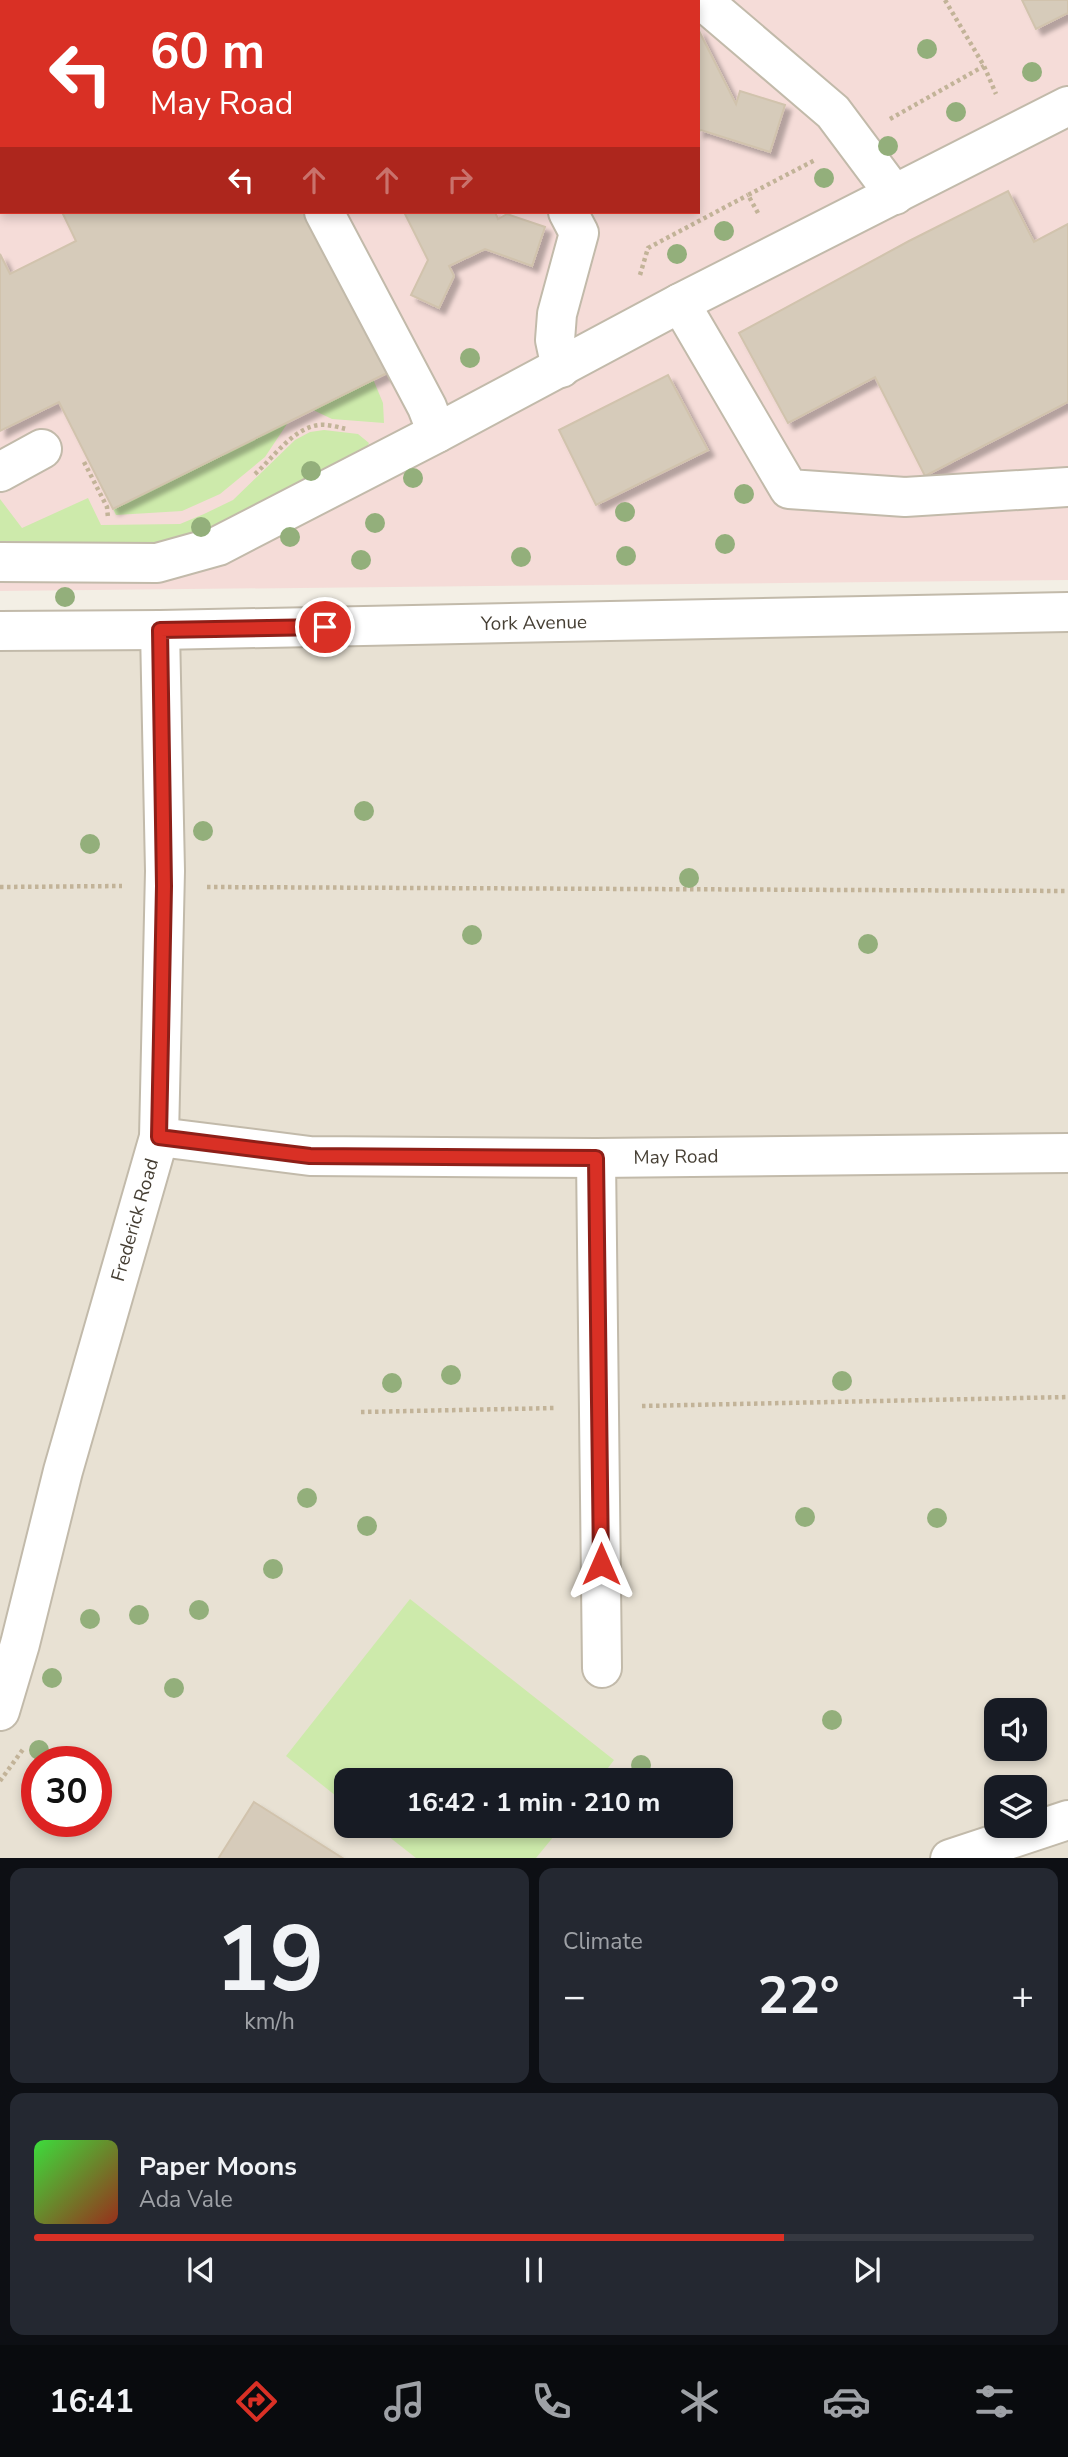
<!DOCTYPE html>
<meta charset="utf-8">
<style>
body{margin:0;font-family:"Nunito Sans",sans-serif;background:#242831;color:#f1f3f6;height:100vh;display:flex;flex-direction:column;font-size:26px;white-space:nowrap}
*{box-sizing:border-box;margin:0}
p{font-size:23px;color:#9ea1a6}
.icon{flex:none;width:38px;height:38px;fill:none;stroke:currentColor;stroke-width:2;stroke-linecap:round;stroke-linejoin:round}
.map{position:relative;height:1858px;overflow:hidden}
.drawer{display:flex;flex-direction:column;gap:10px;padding:10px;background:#0d0f14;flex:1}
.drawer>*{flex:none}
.guide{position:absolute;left:0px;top:0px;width:700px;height:214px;box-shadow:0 4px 10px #0003;background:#d93025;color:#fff;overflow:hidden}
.fabs{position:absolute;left:984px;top:1698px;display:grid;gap:14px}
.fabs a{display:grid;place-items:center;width:63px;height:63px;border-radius:14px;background:#171b24;box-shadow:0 4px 10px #0003;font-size:35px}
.speed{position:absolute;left:21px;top:1746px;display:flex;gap:14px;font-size:35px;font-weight:700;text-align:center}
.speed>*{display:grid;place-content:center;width:91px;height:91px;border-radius:50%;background:#171b24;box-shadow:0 4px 10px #0003;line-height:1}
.speed .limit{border:10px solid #d22;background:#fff;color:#111}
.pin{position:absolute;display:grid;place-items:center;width:60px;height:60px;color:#fff;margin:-30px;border:4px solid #fff;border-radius:50%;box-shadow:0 2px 7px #0007}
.me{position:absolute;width:77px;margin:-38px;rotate:0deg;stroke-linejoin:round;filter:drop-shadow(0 0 5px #0008)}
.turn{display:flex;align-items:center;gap:24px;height:147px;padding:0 35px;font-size:32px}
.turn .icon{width:91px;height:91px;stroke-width:2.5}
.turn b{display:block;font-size:49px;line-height:60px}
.lanes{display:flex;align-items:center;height:66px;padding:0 35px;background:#0003;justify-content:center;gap:35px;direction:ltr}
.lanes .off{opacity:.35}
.big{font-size:52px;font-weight:700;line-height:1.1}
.drawer .card{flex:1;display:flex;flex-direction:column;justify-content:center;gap:10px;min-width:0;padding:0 24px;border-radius:14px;background:#242831}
.drawer .dial{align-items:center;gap:0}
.dial b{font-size:91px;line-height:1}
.song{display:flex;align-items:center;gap:21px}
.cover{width:84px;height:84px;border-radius:10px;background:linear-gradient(135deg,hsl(120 70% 55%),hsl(10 70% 35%))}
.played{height:7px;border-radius:4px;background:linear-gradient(90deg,#d93025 75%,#363941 75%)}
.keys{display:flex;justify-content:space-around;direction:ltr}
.heat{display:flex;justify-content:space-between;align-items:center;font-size:38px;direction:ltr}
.drawer .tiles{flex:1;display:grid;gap:10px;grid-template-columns:1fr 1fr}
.card:last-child{grid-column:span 2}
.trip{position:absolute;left:334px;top:1768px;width:399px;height:70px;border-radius:14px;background:#171b24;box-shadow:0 4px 10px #0003;font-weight:700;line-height:70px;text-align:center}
.menu{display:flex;height:112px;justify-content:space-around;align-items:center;background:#090b0e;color:#9ea1a6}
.menu .icon{width:49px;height:49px}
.menu .on{color:#d93025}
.menu b{font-size:32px;color:#f1f3f6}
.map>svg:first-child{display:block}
</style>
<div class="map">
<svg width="1068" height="1859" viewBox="0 0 1068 1859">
<defs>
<filter id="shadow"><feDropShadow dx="6" dy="6" stdDeviation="2" flood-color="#0004"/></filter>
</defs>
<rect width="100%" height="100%" fill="#f3efe5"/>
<path fill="#e8e1d3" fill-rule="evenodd" d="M1068,627V1858H0V652ZM996,1710H1034V1748H996ZM37,1762H96V1822H37ZM346,1780H721V1825H346ZM996,1787H1034V1825H996Z"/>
<path fill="#f5dcd8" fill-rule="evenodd" d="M0,0H1068V580L0,591ZM2,2H698V212H2Z"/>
<g fill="#cdeaab">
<path d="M373,379L383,403L384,423L332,419L311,409Z"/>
<path d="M289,421L265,457L220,494L182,511L116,515L113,509Z"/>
<path d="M324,430L358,434L369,443L360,462L222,528L155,548H0V499L22,528L88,498L101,525L180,524L204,514L233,500L295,440L310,432Z"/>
<path d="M410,1599L614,1760L599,1780H346V1804L286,1756Z"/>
<path d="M374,1825H563L536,1858H416Z"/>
</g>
<g fill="#d6cbba" stroke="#d1c3ad" stroke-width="2" filter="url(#shadow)">
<path d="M60,0H226L222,2H61Z"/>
<path d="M247,0H436L437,2H248Z"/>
<path d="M522,0H684L685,2H523Z"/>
<path d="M1022,0H1068V13L1036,29Z"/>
<path d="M698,29L736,104L740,91L785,105L770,152L701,130L698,132Z"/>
<path d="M0,47L2,49V146L0,147Z"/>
<path d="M1008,191L1034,242L1068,224V402L925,476L875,377L788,423L739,333L909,241Z"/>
<path d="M62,212H315L389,372L113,509L59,402L0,431V254L10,274L76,241Z"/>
<path d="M404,212H495L498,219L507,214L545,227L532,266L485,249L449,266L454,276L439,308L411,295L428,260Z"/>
<path d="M668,375L708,450L596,505L559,430Z"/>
<path d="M254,1802L344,1859H218Z"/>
</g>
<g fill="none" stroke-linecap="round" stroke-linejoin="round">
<defs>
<g id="minor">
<path d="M461,0L462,2"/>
<path d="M710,7L833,112L895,195"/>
<path d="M324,212L427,407L437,433"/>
<path d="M680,303L789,489L905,497L1068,487"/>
<path d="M561,368L555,340L557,314L579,233L568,212"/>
<path d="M0,472L42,449"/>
<path d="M0,562L157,563L218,546L437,433L680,303L1068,106"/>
<path d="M0,631L160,630L1068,612"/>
<path d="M159,1137L310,1156L596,1158L1068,1153"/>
<path d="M596,1158L602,1668"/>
<path d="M0,1711L20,1644L63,1471L159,1137L165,871L160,630"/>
<path d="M950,1859L1068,1820"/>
</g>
</defs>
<use href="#minor" stroke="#c2baaa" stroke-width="42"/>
<g stroke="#c2b398" stroke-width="4.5" stroke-dasharray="3.5 3.5" stroke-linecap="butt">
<path d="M945,0L984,66L996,94"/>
<path d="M890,119L984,66"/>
<path d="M758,213L748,195L815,160"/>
<path d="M640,275L648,248L748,195"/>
<path d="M84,462L107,507L108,518"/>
<path d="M255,474C273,458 293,428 319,425C327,424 338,427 346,429"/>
<path d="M0,887L122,886"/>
<path d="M207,887L1068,891"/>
<path d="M642,1406L1068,1397"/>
<path d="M361,1412L556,1408"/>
<path d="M0,1781L24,1748"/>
</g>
<use href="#minor" stroke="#fff" stroke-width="38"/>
</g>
<g fill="#93af7b">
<circle cx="927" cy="49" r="10"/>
<circle cx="1032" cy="72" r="10"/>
<circle cx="956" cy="112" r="10"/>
<circle cx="888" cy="146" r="10"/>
<circle cx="824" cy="178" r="10"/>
<circle cx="724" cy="231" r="10"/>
<circle cx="677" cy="254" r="10"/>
<circle cx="470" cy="358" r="10"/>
<circle cx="311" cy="471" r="10"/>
<circle cx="413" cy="478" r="10"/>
<circle cx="744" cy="494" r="10"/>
<circle cx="625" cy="512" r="10"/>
<circle cx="375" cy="523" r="10"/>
<circle cx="201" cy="527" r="10"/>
<circle cx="290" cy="537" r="10"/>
<circle cx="725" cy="544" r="10"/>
<circle cx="626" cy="556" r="10"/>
<circle cx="521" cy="557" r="10"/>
<circle cx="361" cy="560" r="10"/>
<circle cx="65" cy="597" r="10"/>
<circle cx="364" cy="811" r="10"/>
<circle cx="203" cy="831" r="10"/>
<circle cx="90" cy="844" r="10"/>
<circle cx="689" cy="878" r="10"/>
<circle cx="472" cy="935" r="10"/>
<circle cx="868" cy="944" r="10"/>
<circle cx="451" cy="1375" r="10"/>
<circle cx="842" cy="1381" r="10"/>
<circle cx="392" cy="1383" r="10"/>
<circle cx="307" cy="1498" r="10"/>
<circle cx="805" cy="1517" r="10"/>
<circle cx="937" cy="1518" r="10"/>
<circle cx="367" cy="1526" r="10"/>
<circle cx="273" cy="1569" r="10"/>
<circle cx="199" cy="1610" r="10"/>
<circle cx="139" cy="1615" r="10"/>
<circle cx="90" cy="1619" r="10"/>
<circle cx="52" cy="1678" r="10"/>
<circle cx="174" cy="1688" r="10"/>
<circle cx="832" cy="1720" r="10"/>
<circle cx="39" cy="1750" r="10"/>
<circle cx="641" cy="1765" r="10"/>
</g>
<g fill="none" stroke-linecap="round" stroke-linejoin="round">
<defs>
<path id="route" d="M325,627L160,630L164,886L159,1137L310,1156L596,1158L601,1564"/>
</defs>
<use href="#route" stroke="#8d1f18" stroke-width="18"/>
<use href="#route" stroke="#d93025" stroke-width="12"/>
</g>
<g text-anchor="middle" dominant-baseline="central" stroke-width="5" stroke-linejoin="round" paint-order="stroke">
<g font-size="19" fill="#463f34" stroke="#fff">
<text transform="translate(534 623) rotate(-1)">York Avenue</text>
<text transform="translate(676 1157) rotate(-1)">May Road</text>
<text transform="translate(135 1220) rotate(-74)">Frederick Road</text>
</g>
</g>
</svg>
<div class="fabs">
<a><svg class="icon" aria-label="sound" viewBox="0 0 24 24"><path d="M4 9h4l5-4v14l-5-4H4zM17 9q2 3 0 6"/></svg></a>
<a><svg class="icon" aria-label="layers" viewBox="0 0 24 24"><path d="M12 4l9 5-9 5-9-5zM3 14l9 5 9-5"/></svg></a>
</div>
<div class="speed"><div class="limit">30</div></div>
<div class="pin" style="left:325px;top:627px;background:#d93025"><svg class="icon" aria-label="arrive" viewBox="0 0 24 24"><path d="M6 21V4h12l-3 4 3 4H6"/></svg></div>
<svg class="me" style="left:601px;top:1564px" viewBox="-20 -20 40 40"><path d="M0-17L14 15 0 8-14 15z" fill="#d93025" stroke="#fff" stroke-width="4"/></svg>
<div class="trip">16:42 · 1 min · 210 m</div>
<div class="guide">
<div class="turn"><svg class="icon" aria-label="left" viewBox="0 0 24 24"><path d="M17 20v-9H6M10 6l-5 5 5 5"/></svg><div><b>60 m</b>May Road</div></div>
<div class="lanes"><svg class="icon" aria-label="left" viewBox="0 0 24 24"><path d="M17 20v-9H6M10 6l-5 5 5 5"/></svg><svg class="icon off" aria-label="ahead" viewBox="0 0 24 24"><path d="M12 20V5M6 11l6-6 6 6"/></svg><svg class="icon off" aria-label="ahead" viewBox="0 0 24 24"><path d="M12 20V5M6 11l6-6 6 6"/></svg><svg class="icon off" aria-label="right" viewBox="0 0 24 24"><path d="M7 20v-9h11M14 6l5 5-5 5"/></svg></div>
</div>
</div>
<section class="drawer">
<div class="tiles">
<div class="card dial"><b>19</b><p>km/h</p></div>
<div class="card"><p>Climate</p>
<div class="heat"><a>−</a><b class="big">22°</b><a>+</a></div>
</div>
<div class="card">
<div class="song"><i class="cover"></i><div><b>Paper Moons</b><p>Ada Vale</p></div></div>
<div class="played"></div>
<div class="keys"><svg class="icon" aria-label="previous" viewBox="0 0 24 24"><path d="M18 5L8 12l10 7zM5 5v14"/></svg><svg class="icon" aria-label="pause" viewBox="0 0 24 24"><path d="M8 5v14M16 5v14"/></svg><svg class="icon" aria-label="next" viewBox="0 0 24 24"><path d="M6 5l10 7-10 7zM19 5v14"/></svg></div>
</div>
</div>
</section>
<nav class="menu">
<b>16:41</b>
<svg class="icon on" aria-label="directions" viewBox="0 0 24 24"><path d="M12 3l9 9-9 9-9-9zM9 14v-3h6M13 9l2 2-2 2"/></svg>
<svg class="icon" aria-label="music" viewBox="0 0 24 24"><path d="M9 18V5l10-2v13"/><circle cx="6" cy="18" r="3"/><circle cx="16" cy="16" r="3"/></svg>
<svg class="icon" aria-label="phone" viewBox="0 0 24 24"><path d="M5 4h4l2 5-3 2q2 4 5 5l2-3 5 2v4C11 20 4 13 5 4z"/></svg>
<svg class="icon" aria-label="climate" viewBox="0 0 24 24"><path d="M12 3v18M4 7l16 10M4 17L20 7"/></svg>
<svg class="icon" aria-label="car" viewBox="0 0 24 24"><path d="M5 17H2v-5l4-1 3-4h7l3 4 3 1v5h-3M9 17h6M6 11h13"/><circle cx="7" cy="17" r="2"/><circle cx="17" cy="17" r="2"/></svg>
<svg class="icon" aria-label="filters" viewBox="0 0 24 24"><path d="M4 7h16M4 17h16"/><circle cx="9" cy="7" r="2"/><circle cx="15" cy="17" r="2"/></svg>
</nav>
